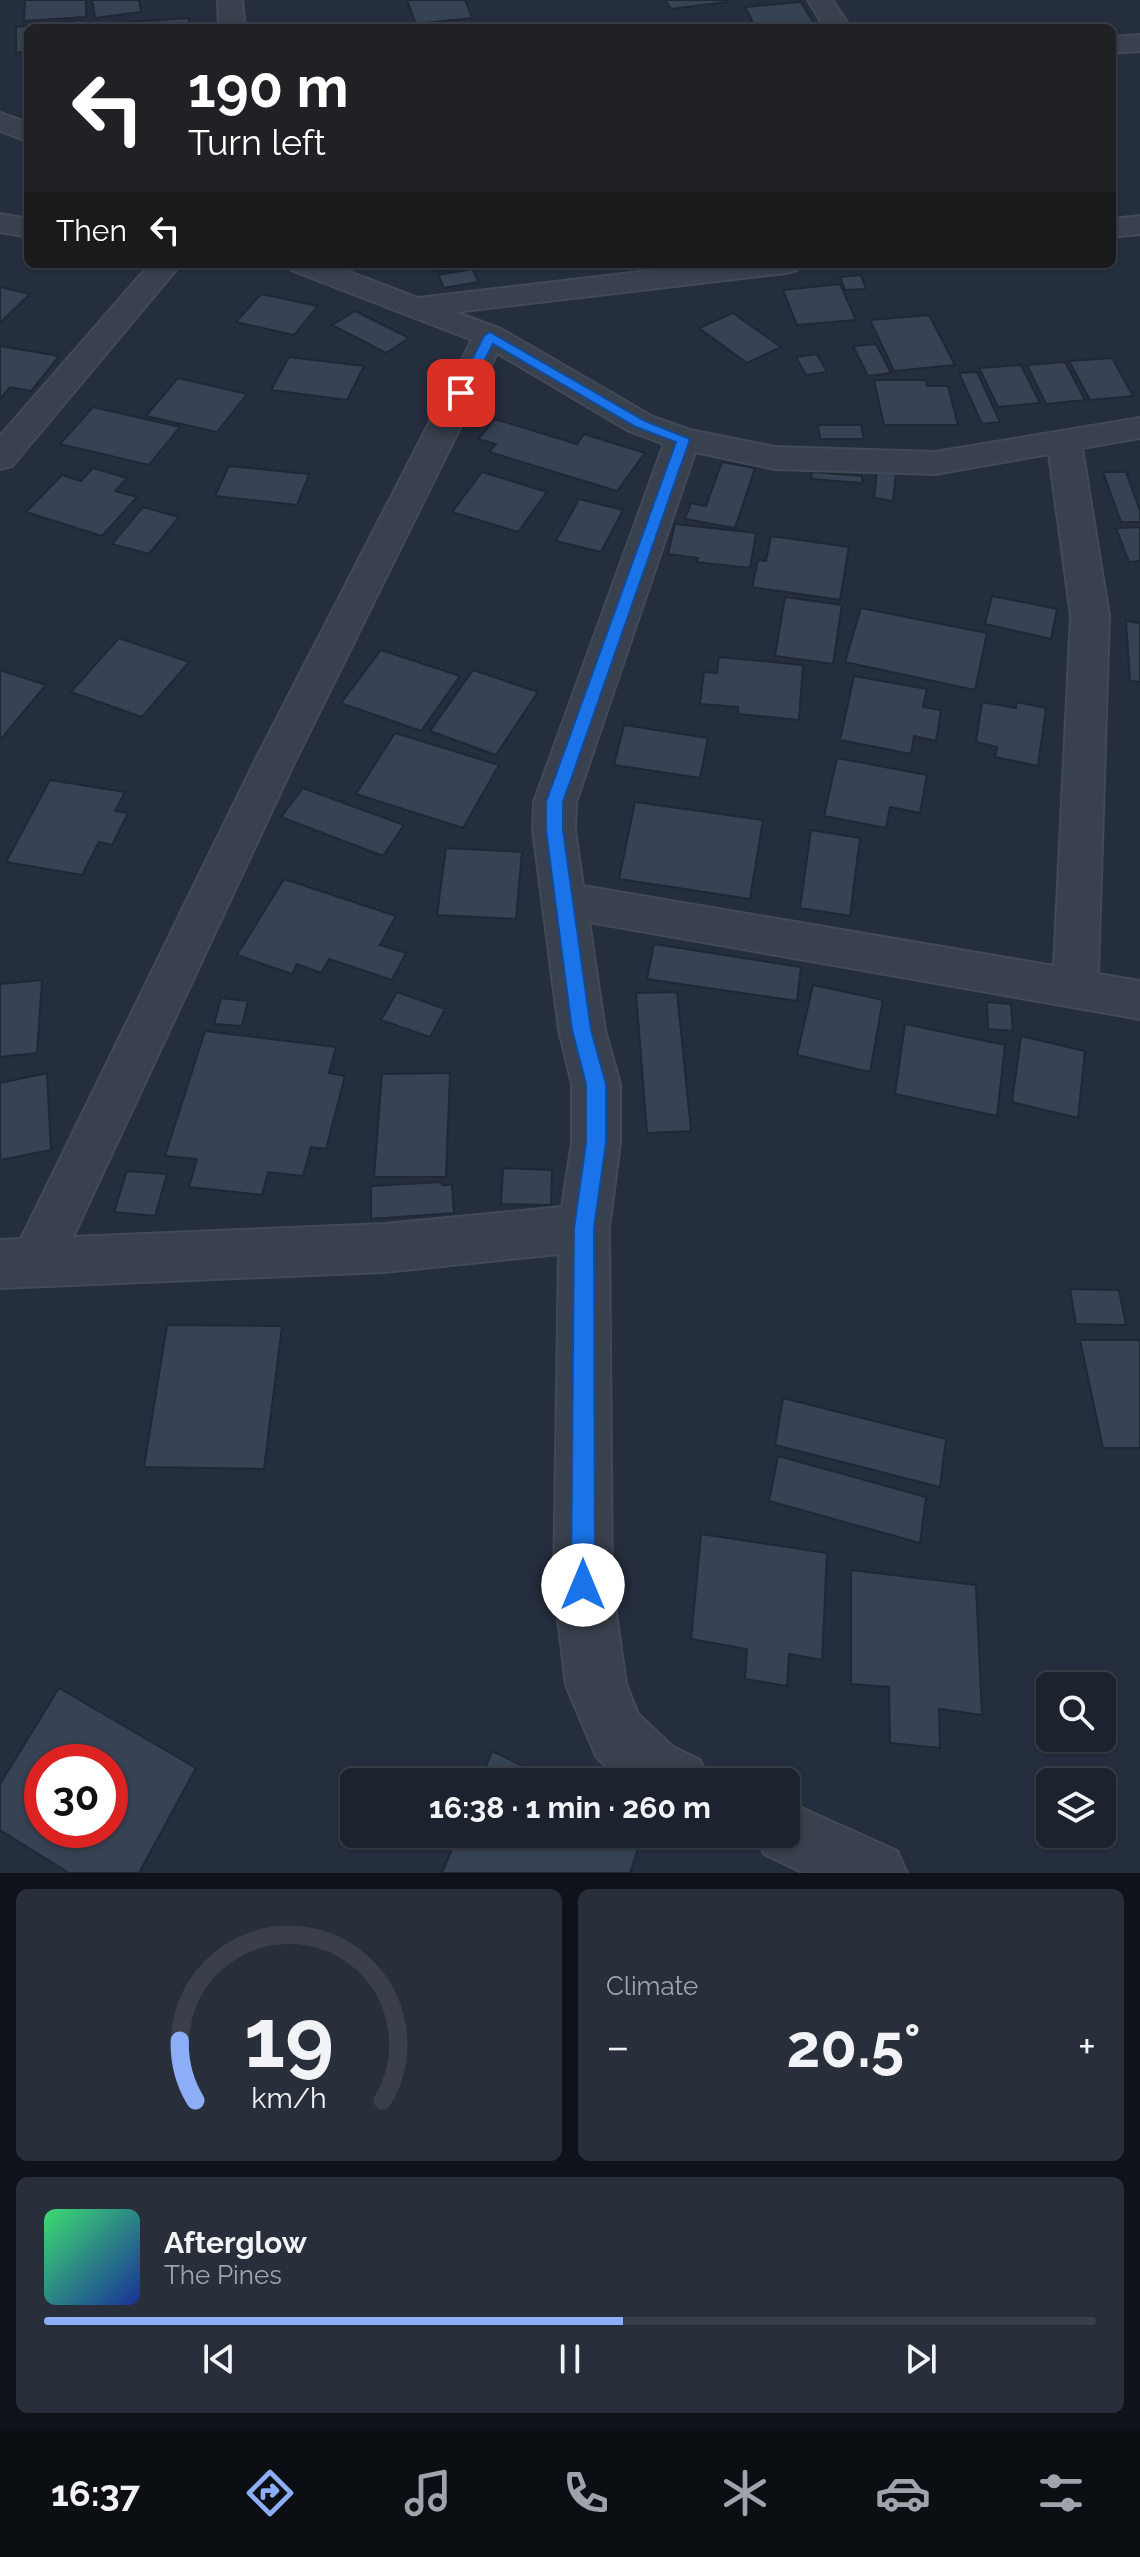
<!DOCTYPE html>
<meta charset="utf-8">
<style>
body{margin:0;font-family:Raleway,sans-serif;background:#292f3a;color:#f1f3f6;height:100vh;display:flex;flex-direction:column;font-size:30px;white-space:nowrap}
*{box-sizing:border-box;margin:0}
p{font-size:26px;color:#a0a4aa}
.icon{flex:none;width:44px;height:44px;fill:none;stroke:currentColor;stroke-width:2;stroke-linecap:round;stroke-linejoin:round}
.map{position:relative;height:1873px;overflow:hidden}
.details{display:flex;flex-direction:column;gap:16px;padding:16px;background:#0f1319;flex:1}
.details>*{flex:none}
.hud{position:absolute;left:24px;top:24px;width:1092px;height:244px;border-radius:12px;box-shadow:0 2px 6px #0004,0 0 0 2px #3a3f4a;background:#202124;color:#fff;overflow:hidden}
.tools{position:absolute;left:1036px;top:1672px;display:grid;gap:16px}
.tools a{display:grid;place-items:center;width:80px;height:80px;border-radius:12px;background:#1c222e;box-shadow:0 2px 6px #0004,0 0 0 2px #3a3f4a;font-size:40px}
.speed{position:absolute;left:24px;top:1744px;display:flex;gap:16px;font-size:40px;font-weight:700;text-align:center}
.speed>*{display:grid;place-content:center;width:104px;height:104px;border-radius:50%;background:#1c222e;box-shadow:0 2px 6px #0004,0 0 0 2px #3a3f4a;line-height:1}
.speed .limit{border:12px solid #d22;background:#fff;color:#111}
.pin{position:absolute;display:grid;place-items:center;width:68px;height:68px;color:#fff;margin:-34px;border-radius:16px;box-shadow:0 4px 12px #0006}
.me{position:absolute;width:88px;margin:-44px;rotate:0deg;stroke-linejoin:round;filter:drop-shadow(0 0 6px #0008)}
.turn{display:flex;align-items:center;gap:28px;height:168px;padding:0 32px;font-size:36px}
.turn .icon{width:104px;height:104px;stroke-width:2.5}
.turn b{display:block;font-size:56px;line-height:68px}
.then{display:flex;align-items:center;height:76px;padding:0 32px;background:#0003;gap:16px;font-size:30px}
.big{font-size:60px;font-weight:700;line-height:1.1}
.details .widget{flex:1;display:flex;flex-direction:column;justify-content:center;gap:12px;min-width:0;padding:0 28px;border-radius:12px;background:#292f3a}
.details .dial{align-items:center;gap:0}
.dial svg{height:208px;overflow:visible;fill:none;stroke:#3a3f4a;stroke-width:7;stroke-linecap:round;text-anchor:middle}
.dial text{fill:#f1f3f6;stroke:none}
.song{display:flex;align-items:center;gap:24px}
.cover{width:96px;height:96px;border-radius:12px;background:linear-gradient(135deg,hsl(140 70% 55%),hsl(230 70% 35%))}
.played{height:8px;border-radius:4px;background:linear-gradient(90deg,#8caef7 55%,#3a3f4a 55%)}
.keys{display:flex;justify-content:space-around;direction:ltr}
.heat{display:flex;justify-content:space-between;align-items:center;font-size:44px;direction:ltr}
.details .tiles{flex:1;display:grid;gap:16px;grid-template-columns:1fr 1fr}
.widget:last-child{grid-column:span 2}
.trip{position:absolute;left:340px;top:1768px;width:460px;height:80px;border-radius:12px;background:#1c222e;box-shadow:0 2px 6px #0004,0 0 0 2px #3a3f4a;font-weight:700;line-height:80px;text-align:center}
.tabs{display:flex;height:128px;justify-content:space-around;align-items:center;background:#0b0e12;color:#a0a4aa}
.tabs .icon{width:56px;height:56px}
.tabs .on{color:#8caef7}
.tabs b{font-size:36px;color:#f1f3f6}
.map>svg:first-child{display:block}
</style>
<div class="map">
<svg width="1140" height="1873" viewBox="0 0 1140 1873">
<rect width="100%" height="100%" fill="#252e3e"/>
<g fill="#374254" stroke="#202735" stroke-width="2" fill-rule="evenodd">
<path d="M25,0H86V17L24,21Z"/>
<path d="M92,0H139L141,12L95,18Z"/>
<path d="M407,0H465L472,18L416,24Z"/>
<path d="M665,0H725L727,2L671,9Z"/>
<path d="M801,2L816,27L756,28L745,7Z"/>
<path d="M189,18V28H114L115,23Z"/>
<path d="M82,20V28H28V51L16,53V27Z"/>
<path d="M479,22L481,28H418Z"/>
<path d="M434,264H471L472,267L436,271Z"/>
<path d="M472,269L479,282L444,288L438,275Z"/>
<path d="M861,275L866,289L845,290L840,277Z"/>
<path d="M840,284L856,320L797,325L783,290Z"/>
<path d="M0,287L30,294L0,323Z"/>
<path d="M261,294L318,306L294,335L236,322Z"/>
<path d="M355,311L409,338L386,353L332,325Z"/>
<path d="M733,313L744,321L781,347L747,363L699,328Z"/>
<path d="M929,315L955,365L894,371L870,320Z"/>
<path d="M876,344L891,373L868,376L853,346Z"/>
<path d="M0,346L59,356L31,391L10,387L0,399Z"/>
<path d="M817,354L827,372L806,375L796,357Z"/>
<path d="M289,357L364,366L347,400L271,390Z"/>
<path d="M1112,358L1133,396L1090,400L1069,361Z"/>
<path d="M1065,362L1085,400L1046,404L1027,365Z"/>
<path d="M1021,365L1040,403L998,407L979,368Z"/>
<path d="M977,372L1000,422L982,424L959,373Z"/>
<path d="M178,378L247,394L217,432L146,416Z"/>
<path d="M874,380H926L927,386H948L958,425H884Z"/>
<path d="M93,407L180,427L149,465L60,444Z"/>
<path d="M495,419L577,444L584,434L645,453L617,491L489,452L496,444L478,439Z"/>
<path d="M818,425H861L864,439H820Z"/>
<path d="M722,462L755,468L735,528L685,519L691,503L706,506Z"/>
<path d="M229,466L309,474L297,505L215,496Z"/>
<path d="M93,468L127,478L115,491L137,497L102,536L26,512L62,475L81,481Z"/>
<path d="M877,471L896,473L893,501L874,498Z"/>
<path d="M482,472L547,492L518,532L452,512Z"/>
<path d="M812,472L862,476V483L811,479Z"/>
<path d="M1103,472H1126L1140,511V522H1121Z"/>
<path d="M579,499L623,510L601,552L556,541Z"/>
<path d="M143,507L179,517L149,554L112,544Z"/>
<path d="M675,524L756,533L750,568L696,562L698,558L668,554Z"/>
<path d="M1140,527V561L1129,562L1116,528Z"/>
<path d="M771,536L849,547L840,600L752,587L758,560L766,561Z"/>
<path d="M992,596L1057,609L1051,639L985,624Z"/>
<path d="M785,597L842,605L833,664L775,656Z"/>
<path d="M861,608L987,633L975,690L845,662Z"/>
<path d="M1126,621L1140,623V682L1130,681Z"/>
<path d="M119,638L189,662L142,717L71,692Z"/>
<path d="M381,650L460,676L421,731L341,703Z"/>
<path d="M719,657L803,665L799,720L738,714V707L700,704L704,672L717,673Z"/>
<path d="M0,670L46,685L0,740Z"/>
<path d="M473,670L538,692L496,755L430,731Z"/>
<path d="M854,676L927,689L923,707L941,710L936,741L914,736L911,754L840,740Z"/>
<path d="M982,702L1016,708V702L1046,708L1038,766L995,757L997,747L976,742Z"/>
<path d="M624,725L708,738L700,778L614,765Z"/>
<path d="M395,733L499,765L463,828L356,794Z"/>
<path d="M837,758L927,775L920,813L890,807L886,828L824,816Z"/>
<path d="M50,780L125,792L115,811L128,813L112,845L99,842L82,875L6,862Z"/>
<path d="M303,788L404,825L383,856L281,817Z"/>
<path d="M635,802L763,820L750,899L619,879Z"/>
<path d="M811,830L860,838L850,916L800,908Z"/>
<path d="M446,848L522,852L516,919L437,915Z"/>
<path d="M284,879L396,916L380,945L406,953L392,980L329,959L321,973L297,964L292,974L237,955Z"/>
<path d="M654,944L801,967L797,1001L647,979Z"/>
<path d="M42,980L37,1053L0,1057V984Z"/>
<path d="M813,985L883,1000L870,1072L797,1055Z"/>
<path d="M397,992L445,1009L430,1037L381,1020Z"/>
<path d="M677,992L691,1131L647,1133L636,993Z"/>
<path d="M221,998L248,1001L242,1026L214,1024Z"/>
<path d="M987,1002L1011,1004L1013,1031L988,1029Z"/>
<path d="M905,1024L1005,1045L997,1116L895,1094Z"/>
<path d="M205,1031L336,1047L329,1073L345,1076L326,1149L311,1147L303,1176L268,1172L262,1195L189,1187L197,1159L165,1156Z"/>
<path d="M1021,1036L1085,1051L1078,1118L1012,1102Z"/>
<path d="M47,1073L51,1150L0,1160V1083Z"/>
<path d="M450,1073L446,1177H374L382,1074Z"/>
<path d="M503,1168L552,1170L551,1205L501,1204Z"/>
<path d="M127,1171L167,1174L155,1216L114,1212Z"/>
<path d="M441,1182L442,1185H452L454,1213L371,1219V1186Z"/>
<path d="M1070,1289L1119,1290L1126,1325L1076,1324Z"/>
<path d="M167,1325L282,1326L264,1469L144,1467Z"/>
<path d="M1080,1340H1140V1448H1103Z"/>
<path d="M783,1398L946,1439L940,1487L775,1445Z"/>
<path d="M778,1456L926,1497L920,1543L769,1501Z"/>
<path d="M701,1534L827,1553L822,1660L789,1654L787,1686L745,1679L747,1649L691,1639Z"/>
<path d="M851,1570L976,1585L982,1715L939,1709L940,1748L890,1743L889,1687L851,1684Z"/>
<path d="M59,1688L196,1768L139,1873H69L0,1830V1784ZM42,1762H110V1830H42Z"/>
<path d="M492,1751L556,1782H480Z"/>
<path d="M458,1834H643L630,1873H442Z"/>
</g>
<g fill="none" stroke-linecap="round" stroke-linejoin="round">
<defs>
<g id="minor">
<path d="M218,0H242L245,28H219Z"/>
<path d="M808,0H832L851,28H825Z"/>
<path d="M1140,35V51L1112,53V37Z"/>
<path d="M0,113L28,123V141L0,131Z"/>
<path d="M0,214L28,219V237L0,232Z"/>
<path d="M1140,216V234L1112,237V219Z"/>
<path d="M150,264H181L12,466L0,469V436Z"/>
<path d="M287,264H329L418,298L707,264H801L797,270L786,273L455,312L501,329L653,417L690,430L775,447L935,452L1140,418V438L1082,448L1109,616L1098,974L1140,981V1019L589,922L605,1030L620,1084V1143L609,1228L612,1585L626,1684L638,1714L673,1747L700,1760L709,1782H621L596,1756L566,1685L554,1585L559,1254L384,1272L0,1288V1240L21,1239L255,761L472,340L291,270ZM497,353L629,431L664,444L534,802L533,830L559,1030L572,1084V1143L562,1207L384,1224L73,1237L295,761ZM695,452L775,469L935,474L1049,454L1071,616L1054,966L583,886L575,830L576,802Z"/>
<path d="M786,1801L897,1851L907,1873H804L764,1854L756,1834H786Z"/>
</g>
</defs>
<use href="#minor" stroke="#424957" stroke-width="4"/>
<use href="#minor" fill="#39404e" fill-rule="evenodd"/>
</g>
<path fill="#1a73e8" stroke="#114b97" stroke-width="2" d="M490,332L645,421L690,439L563,802V830L591,1030L606,1084V1143L594,1228L595,1585L591,1593L583,1596L575,1593L571,1585L574,1228L586,1143V1084L572,1030L546,830V802L676,442L636,427L493,344L466,396H457L455,393L484,336Z"/>
</svg>
<div class="tools">
<a><svg class="icon" aria-label="search" viewBox="0 0 24 24"><circle cx="10" cy="10" r="6"/><path d="M15 15l6 6"/></svg></a>
<a><svg class="icon" aria-label="layers" viewBox="0 0 24 24"><path d="M12 4l9 5-9 5-9-5zM3 14l9 5 9-5"/></svg></a>
</div>
<div class="speed"><div class="limit">30</div></div>
<div class="pin" style="left:461px;top:393px;background:#d93025"><svg class="icon" aria-label="arrive" viewBox="0 0 24 24"><path d="M6 21V4h12l-3 4 3 4H6"/></svg></div>
<svg class="me" style="left:583px;top:1585px" viewBox="-20 -20 40 40"><circle r="19" fill="#fff"/><path d="M0-13L10 11 0 6-10 11z" fill="#1a73e8"/></svg>
<div class="trip">16:38 · 1 min · 260 m</div>
<div class="hud">
<div class="turn"><svg class="icon" aria-label="left" viewBox="0 0 24 24"><path d="M17 20v-9H6M10 6l-5 5 5 5"/></svg><div><b>190 m</b>Turn left</div></div>
<div class="then">Then<svg class="icon" aria-label="left" viewBox="0 0 24 24"><path d="M17 20v-9H6M10 6l-5 5 5 5"/></svg></div>
</div>
</div>
<section class="details">
<div class="tiles">
<div class="widget dial"><svg viewBox="0 0 100 80">
<path d="M14 69A42 42 0 1 1 86 69"/>
<path d="M14 69A42 42 0 0 1 8 46" stroke="#8caef7"/>
<text x="50" y="56" font-size="32" font-weight="700">19</text>
<text x="50" y="72" font-size="11">km/h</text>
</svg></div>
<div class="widget"><p>Climate</p>
<div class="heat"><a>−</a><b class="big">20.5°</b><a>+</a></div>
</div>
<div class="widget">
<div class="song"><i class="cover"></i><div><b>Afterglow</b><p>The Pines</p></div></div>
<div class="played"></div>
<div class="keys"><svg class="icon" aria-label="previous" viewBox="0 0 24 24"><path d="M18 5L8 12l10 7zM5 5v14"/></svg><svg class="icon" aria-label="pause" viewBox="0 0 24 24"><path d="M8 5v14M16 5v14"/></svg><svg class="icon" aria-label="next" viewBox="0 0 24 24"><path d="M6 5l10 7-10 7zM19 5v14"/></svg></div>
</div>
</div>
</section>
<nav class="tabs">
<b>16:37</b>
<svg class="icon on" aria-label="directions" viewBox="0 0 24 24"><path d="M12 3l9 9-9 9-9-9zM9 14v-3h6M13 9l2 2-2 2"/></svg>
<svg class="icon" aria-label="music" viewBox="0 0 24 24"><path d="M9 18V5l10-2v13"/><circle cx="6" cy="18" r="3"/><circle cx="16" cy="16" r="3"/></svg>
<svg class="icon" aria-label="phone" viewBox="0 0 24 24"><path d="M5 4h4l2 5-3 2q2 4 5 5l2-3 5 2v4C11 20 4 13 5 4z"/></svg>
<svg class="icon" aria-label="climate" viewBox="0 0 24 24"><path d="M12 3v18M4 7l16 10M4 17L20 7"/></svg>
<svg class="icon" aria-label="car" viewBox="0 0 24 24"><path d="M5 17H2v-5l4-1 3-4h7l3 4 3 1v5h-3M9 17h6M6 11h13"/><circle cx="7" cy="17" r="2"/><circle cx="17" cy="17" r="2"/></svg>
<svg class="icon" aria-label="filters" viewBox="0 0 24 24"><path d="M4 7h16M4 17h16"/><circle cx="9" cy="7" r="2"/><circle cx="15" cy="17" r="2"/></svg>
</nav>
